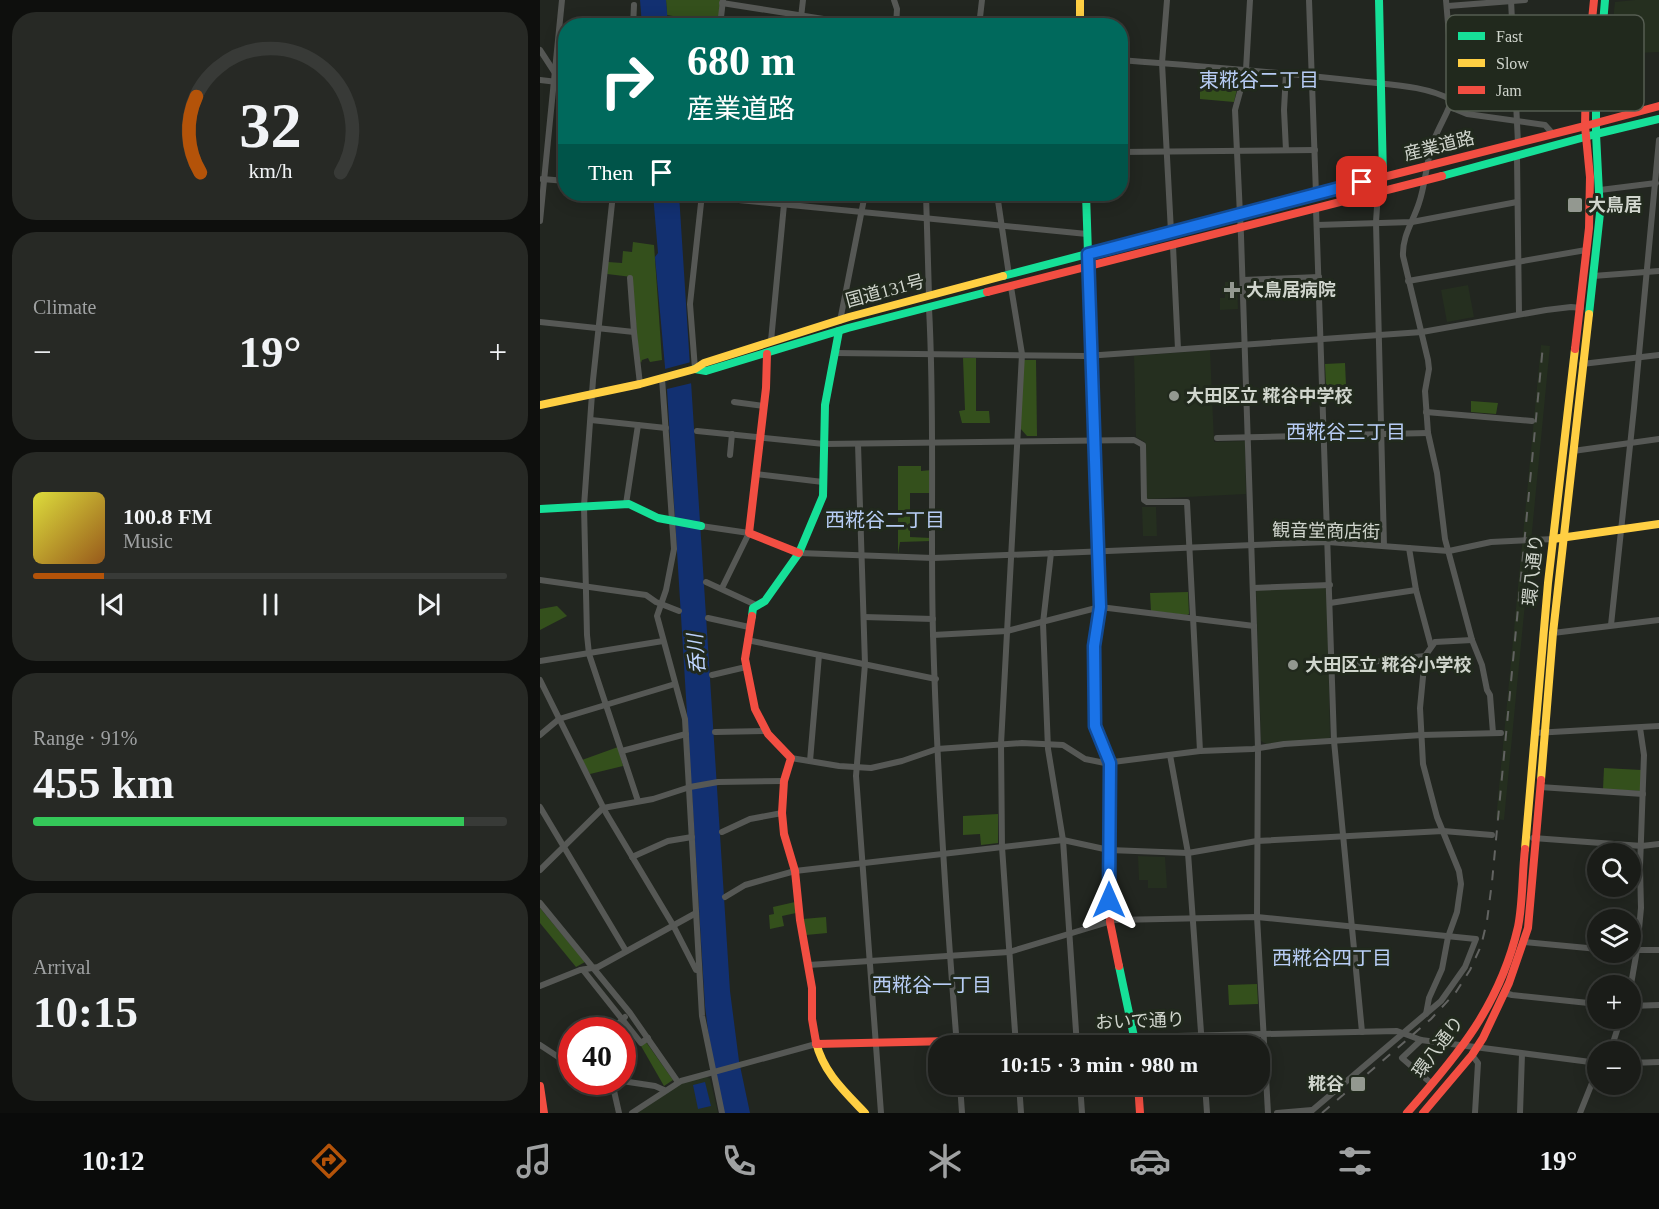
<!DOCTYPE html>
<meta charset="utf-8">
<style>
body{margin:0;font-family:"Times New Roman","Noto Sans JP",serif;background:#272925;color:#f1f3f6;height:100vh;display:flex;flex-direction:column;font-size:22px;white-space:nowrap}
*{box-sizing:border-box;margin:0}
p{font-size:20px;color:#9fa1a2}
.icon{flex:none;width:33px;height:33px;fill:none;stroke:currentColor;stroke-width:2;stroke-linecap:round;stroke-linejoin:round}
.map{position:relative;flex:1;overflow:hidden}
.drawer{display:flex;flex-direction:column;gap:12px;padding:12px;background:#0e0f0d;width:540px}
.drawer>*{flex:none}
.top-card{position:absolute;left:18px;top:18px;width:570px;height:183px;border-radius:24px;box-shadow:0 3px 15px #0003,0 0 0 2px #383a37;background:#00695c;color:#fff;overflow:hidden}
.fabs{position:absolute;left:1047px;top:843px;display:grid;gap:12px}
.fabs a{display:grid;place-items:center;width:54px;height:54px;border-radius:50%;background:#1a1c18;box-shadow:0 3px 15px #0003,0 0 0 2px #383a37;font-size:30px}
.speed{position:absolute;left:18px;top:1017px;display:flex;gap:12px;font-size:30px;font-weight:700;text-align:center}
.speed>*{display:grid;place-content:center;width:78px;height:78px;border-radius:50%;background:#1a1c18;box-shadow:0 3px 15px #0003,0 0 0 2px #383a37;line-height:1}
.speed .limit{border:9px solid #d22;background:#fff;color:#111}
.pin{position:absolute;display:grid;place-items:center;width:51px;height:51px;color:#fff;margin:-26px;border-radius:12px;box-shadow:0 3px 9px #0006}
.me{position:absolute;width:66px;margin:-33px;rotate:0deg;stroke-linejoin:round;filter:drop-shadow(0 0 4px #0008)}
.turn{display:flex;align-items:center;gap:21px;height:126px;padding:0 30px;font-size:27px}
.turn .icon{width:78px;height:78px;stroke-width:2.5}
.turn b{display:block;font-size:42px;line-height:51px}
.then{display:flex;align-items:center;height:57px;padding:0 30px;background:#0003;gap:12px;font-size:22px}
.big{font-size:45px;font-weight:700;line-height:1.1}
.drawer .widget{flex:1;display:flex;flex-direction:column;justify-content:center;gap:9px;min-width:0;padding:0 21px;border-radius:24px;background:#272925}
.drawer .dial{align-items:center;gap:0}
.dial svg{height:156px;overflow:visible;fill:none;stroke:#383a37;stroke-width:7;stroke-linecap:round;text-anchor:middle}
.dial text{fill:#f1f3f6;stroke:none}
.song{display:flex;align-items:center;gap:18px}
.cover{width:72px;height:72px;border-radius:9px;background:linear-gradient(135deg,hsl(60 70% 55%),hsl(30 70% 35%))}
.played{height:6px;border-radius:3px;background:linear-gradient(90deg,#b45309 15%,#383a37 15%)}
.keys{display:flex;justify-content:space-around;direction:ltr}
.heat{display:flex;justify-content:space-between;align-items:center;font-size:33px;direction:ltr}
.charge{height:9px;border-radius:4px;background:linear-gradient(90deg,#34c759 91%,#383a37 0)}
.trip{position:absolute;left:388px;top:1035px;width:342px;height:60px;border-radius:24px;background:#1a1c18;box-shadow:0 3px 15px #0003,0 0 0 2px #383a37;font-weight:700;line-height:60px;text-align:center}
.tab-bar{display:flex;height:96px;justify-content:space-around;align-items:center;background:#0a0b0a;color:#9fa1a2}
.tab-bar .icon{width:42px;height:42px}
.tab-bar .current{color:#b45309}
.tab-bar b{font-size:27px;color:#f1f3f6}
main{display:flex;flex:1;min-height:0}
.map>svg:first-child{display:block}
</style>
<main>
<section class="drawer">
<div class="widget dial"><svg viewBox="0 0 100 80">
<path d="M14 69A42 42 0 1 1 86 69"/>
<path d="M14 69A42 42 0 0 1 12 30" stroke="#b45309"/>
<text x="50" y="56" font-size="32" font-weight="700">32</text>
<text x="50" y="72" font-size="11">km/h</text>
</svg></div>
<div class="widget"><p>Climate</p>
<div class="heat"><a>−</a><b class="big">19°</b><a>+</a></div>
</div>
<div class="widget">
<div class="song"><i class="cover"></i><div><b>100.8 FM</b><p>Music</p></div></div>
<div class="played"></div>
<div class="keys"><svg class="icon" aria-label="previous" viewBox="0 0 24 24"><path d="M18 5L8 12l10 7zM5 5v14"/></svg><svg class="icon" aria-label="pause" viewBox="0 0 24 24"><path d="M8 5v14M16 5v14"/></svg><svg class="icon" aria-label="next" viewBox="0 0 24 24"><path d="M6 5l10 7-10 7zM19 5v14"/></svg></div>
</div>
<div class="widget"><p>Range · 91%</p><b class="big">455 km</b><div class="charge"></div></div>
<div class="widget"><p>Arrival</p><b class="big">10:15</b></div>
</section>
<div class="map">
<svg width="1119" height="1113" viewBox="0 0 1119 1113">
<rect width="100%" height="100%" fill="#222620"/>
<g fill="#252f1f">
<path d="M1095,0H1119V52L1097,53L1104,35L1100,33L1088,34L1085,41L1071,40L1075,2Z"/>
<path d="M685,282H697L698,309L680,310V298H685Z"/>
<path d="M928,285L934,317L907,322L901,290Z"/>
<path d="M1001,345L1010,346L964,820L956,819Z"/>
<path d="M670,350L674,442L705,441L706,494L607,499L605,442L596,437L594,356Z"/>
<path d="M602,507H616L617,536H603Z"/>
<path d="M784,587L787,591L790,737L788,740L726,744L721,741L716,592L717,589Z"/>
<path d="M598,856L625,857L627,888H608V880H599Z"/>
<path d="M166,1076L170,1079L178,1113H97L141,1083Z"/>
</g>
<g fill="#34501c">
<path d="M126,0H183L180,24L127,15Z"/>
<path d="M660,68H670L672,86L697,89L694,102L660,99Z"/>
<path d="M93,242L114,245L122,360L110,362L108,358L102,360L101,363L99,359L92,277L67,274L68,262L82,263L83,251L92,252Z"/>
<path d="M423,358H436V411H449L450,423H422L419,411L425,410Z"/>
<path d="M483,360H496L497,436H487L480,428Z"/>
<path d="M805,363L806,385L786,386L785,364Z"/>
<path d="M931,401L958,403L956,414L931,412Z"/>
<path d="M358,466H381V471L392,470L390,493H370V537L391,538V541L360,542L358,554Z"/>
<path d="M648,592L649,614L647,615L611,611L610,593Z"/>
<path d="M17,606L27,616L0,630V609Z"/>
<path d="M78,747L83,766L50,774L42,760Z"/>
<path d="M1064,768L1101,770V791L1063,789Z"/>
<path d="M458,814V843L441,845L440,834L423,835V816Z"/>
<path d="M255,902L256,913L242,916L244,926L230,929L229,915L234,914L233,907Z"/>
<path d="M0,908L45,962L36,967L0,923Z"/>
<path d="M286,917L287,933L266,935L263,919Z"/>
<path d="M717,984L718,1004L689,1005L688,985Z"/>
<path d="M106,1042L133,1080L124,1086L101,1046Z"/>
</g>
<g fill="#123071">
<path d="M100,0H126L128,25H102Z"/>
<path d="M113,194H139L190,991L199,1061L210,1113H184L170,1046L165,1006L127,389L115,257L118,253Z"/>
<path d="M165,1082L171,1106L158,1109L153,1085Z"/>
</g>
<path fill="#222620" d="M151,362L152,383L127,389L125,369Z"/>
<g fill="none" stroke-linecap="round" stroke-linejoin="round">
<g stroke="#565855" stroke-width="6">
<path d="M354,0L357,9L356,26"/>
<path d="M627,0L622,63L631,232"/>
<path d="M710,0L706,70L695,110L701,236L718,748L717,917L728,1113"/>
<path d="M769,0L776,194"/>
<path d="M906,0L914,93C910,110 900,124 894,140C886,160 886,183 879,203C873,222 862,236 863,256L888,360L889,369L885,391L888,433L897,473L905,539L932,640L942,665L947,690L950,695L953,733"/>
<path d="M971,0L978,143"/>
<path d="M182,3L328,26"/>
<path d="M908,6L985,0"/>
<path d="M93,26L94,5"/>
<path d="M180,26L183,0"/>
<path d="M260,26L263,0"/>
<path d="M439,26L442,0"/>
<path d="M0,50L15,73"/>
<path d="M580,60C660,66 739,72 818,81C850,85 884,85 912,100"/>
<path d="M0,80L26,83"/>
<path d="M910,107L927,114L1005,125L1013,134"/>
<path d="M746,150L744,110L746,73"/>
<path d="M580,152L775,150"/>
<path d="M977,157L979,314"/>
<path d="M2,179L26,181"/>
<path d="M1060,190L1116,183"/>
<path d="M838,192L836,222L844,546"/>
<path d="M73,194L53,380L44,506L47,635L49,654L98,801"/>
<path d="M138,194L547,234"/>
<path d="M386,194L389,296"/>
<path d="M457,194L469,275"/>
<path d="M776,209L794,741L822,1032"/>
<path d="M0,221L22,0"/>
<path d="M777,225L872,222L977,202"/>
<path d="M633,246L638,349"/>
<path d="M1053,276L1119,271"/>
<path d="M90,278L94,332"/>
<path d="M703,280L779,277"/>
<path d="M868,281L1046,250"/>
<path d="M471,287L482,354L461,744L462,847L476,1046"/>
<path d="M389,308C395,417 390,525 393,634C397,771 406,909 417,1046"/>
<path d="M300,321L325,194"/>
<path d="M0,322L94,332L100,384"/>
<path d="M231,341L245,194"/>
<path d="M295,353L546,356L882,332L1006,310L1031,307L1041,308"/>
<path d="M1042,364L1119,355"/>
<path d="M155,369L150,304L162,194"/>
<path d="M122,378L134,549L126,590L117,616L145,719L162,1016L182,1113"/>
<path d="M194,402L224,406"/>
<path d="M886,412L992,421"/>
<path d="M51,420L126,428"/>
<path d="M157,431L284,444L594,440L603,445L604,500L607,502H647L660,751"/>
<path d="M677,438L888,433"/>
<path d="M318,444L325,664L316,776L341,1113"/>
<path d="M1033,451L1119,439"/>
<path d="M190,455L192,434"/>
<path d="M216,474L283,482"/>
<path d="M86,504L98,425"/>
<path d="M161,526L209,533L182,588"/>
<path d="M869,548L876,590L891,646"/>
<path d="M259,553L393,558L788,542L909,551L951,542L1013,539"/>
<path d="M511,553L503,623L508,749L523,840L537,1046"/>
<path d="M0,580L106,595L116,602L139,611"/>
<path d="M166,582L216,605"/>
<path d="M713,588L790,585"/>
<path d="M790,603L876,590"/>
<path d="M324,617L393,619"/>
<path d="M168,618L209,627"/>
<path d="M1071,625L1094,408L1119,140"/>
<path d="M1013,633L1119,620"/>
<path d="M393,635L467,631L560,607L714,626"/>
<path d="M207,640L396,679"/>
<path d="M0,661L123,641"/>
<path d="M792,666L885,656"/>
<path d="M172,675L206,667"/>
<path d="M0,680L66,813L133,925L156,970H158"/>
<path d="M175,732L226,731"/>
<path d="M994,733L1119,726"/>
<path d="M0,735L19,719L135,684"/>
<path d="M82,751L146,734"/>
<path d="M630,755L648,853L662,1046"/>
<path d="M251,758L299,766L331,768L362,761L397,749L482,743L523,745L545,759L565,763L660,751L713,749L744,744L882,735L961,733"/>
<path d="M270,761L279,655"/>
<path d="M1000,787L1103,794"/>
<path d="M0,807L86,951"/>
<path d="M182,832L210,819L242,813"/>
<path d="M993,838L1102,846L1119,844"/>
<path d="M92,857L128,841L152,837"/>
<path d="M0,870L63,808L113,799L150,787L178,782L244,781"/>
<path d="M185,897L205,885L255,871L523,840L569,850L648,853L717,841L903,831L952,835"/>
<path d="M0,903L90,1013L138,1082"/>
<path d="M984,942L1058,949"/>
<path d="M1090,950H1119"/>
<path d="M268,965L469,952L575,920L717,917L936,939L925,967L901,1001L769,1113"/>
<path d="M43,970L101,1043L108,1038"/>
<path d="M0,986L40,970L58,967L156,913"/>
<path d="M1090,990L1097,950L1101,908L1100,867L1104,755L1100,728"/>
<path d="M965,993L972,995L1058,1004"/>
<path d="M1090,1006L1119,1005"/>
<path d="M886,1014L889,998L902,969L908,937L917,912L921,884L919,871L897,817L883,764L880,708L885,656L895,642L932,640"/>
<path d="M75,1030L76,1026L85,1017"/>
<path d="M595,1037L857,1031L881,1040L1058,1063"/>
<path d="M881,1040L862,1058L892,1084"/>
<path d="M0,1045L32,1066"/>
<path d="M1070,1052L1081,1018"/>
<path d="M932,1055L938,1063L935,1113"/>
<path d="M1090,1063L1119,1062"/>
<path d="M82,1081L115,1086L124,1090"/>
<path d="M72,1082L79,1113"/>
<path d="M420,1084L422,1113"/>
<path d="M479,1084L481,1113"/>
<path d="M540,1084L542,1113"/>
<path d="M665,1084L667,1113"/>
<path d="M92,1113L141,1081L276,1044"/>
<path d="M737,1113L772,1110"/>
<path d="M980,1113L982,1054"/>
<path d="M1040,1113L1058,1068"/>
</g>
<g stroke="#16e098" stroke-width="8">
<path d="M839,0L843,177"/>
<path d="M902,176L1056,134V107L1065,0"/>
<path d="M546,194L560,607L554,652"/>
<path d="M463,276L773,195"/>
<path d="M1049,314L1060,213L1056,134L1119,119"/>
<path d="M155,369L166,371L308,328L447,292"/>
<path d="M0,509L89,504L118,518L161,526"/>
<path d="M212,616L213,608L225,601L259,553L283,496L285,405L299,331"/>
<path d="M579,966L596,1046"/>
</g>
<g stroke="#ffcf43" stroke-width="8">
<path d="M540,0V26"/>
<path d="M0,405L100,384L155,369L164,363L309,317L463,276"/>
<path d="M1013,539L1119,524"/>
<path d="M1001,780L1013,633L1049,314"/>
<path d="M985,849L1008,583L1035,349"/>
<path d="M276,1042C283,1072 304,1091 325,1113"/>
</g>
<g stroke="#f24e42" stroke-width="8">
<path d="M773,195L1045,126L1046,79L1054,0"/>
<path d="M447,292L902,176"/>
<path d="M1035,349L1049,228L1050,177L1045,126L1119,106"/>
<path d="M227,354L226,388L209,533L259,553"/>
<path d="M212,616L205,659L215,709L228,734L251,758L244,781L242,813L244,834L255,871L260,920L272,988V1019L276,1042"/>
<path d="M554,652L555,726L569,763L570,922L579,966"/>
<path d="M276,1044L595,1037"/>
<path d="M598,1084L600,1113"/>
<path d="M0,1086L4,1113"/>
<path d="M867,1113C918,1055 960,1005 978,927C983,902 982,875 985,849"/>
<path d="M883,1113L932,1055L943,1038L969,983L988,928L1001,780"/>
</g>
<path stroke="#626361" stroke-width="2" stroke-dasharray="10 10" stroke-linecap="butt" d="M782,1113L891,1019L916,992L930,970L941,946L947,921L952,882L1003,345"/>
</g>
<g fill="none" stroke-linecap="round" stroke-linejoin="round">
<defs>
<path id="route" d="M569,900L570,763L555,726L554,646L560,607L548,254L822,182"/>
</defs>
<use href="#route" stroke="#114b97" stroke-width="15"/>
<use href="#route" stroke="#1a73e8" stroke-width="10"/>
</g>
<g fill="#939890" stroke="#21291d" stroke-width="2">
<rect x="1027" y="197" width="16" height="16" rx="3"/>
<path d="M689 281h6v6h6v6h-6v6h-6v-6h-6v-6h6z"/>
<circle cx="634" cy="396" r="6"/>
<circle cx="753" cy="665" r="6"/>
<rect x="810" y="1076" width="16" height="16" rx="3"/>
</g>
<g text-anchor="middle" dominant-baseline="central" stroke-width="6" stroke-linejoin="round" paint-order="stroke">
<g font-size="18" fill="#d0d5cd" stroke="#21291d">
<text transform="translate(899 146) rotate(-14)">産業道路</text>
<text transform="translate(345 291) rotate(-15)">国道131号</text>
<text transform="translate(786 531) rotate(1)">観音堂商店街</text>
<text transform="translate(993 570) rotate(-84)">環八通り</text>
<text transform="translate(600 1021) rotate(-2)">おいで通り</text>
<text transform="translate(898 1047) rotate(-53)">環八通り</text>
</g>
<g font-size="18" font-weight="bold" fill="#d0d5cd" stroke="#21291d" text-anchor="start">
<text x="1048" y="205">大鳥居</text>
<text x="706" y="290">大鳥居病院</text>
<text x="646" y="396">大田区立 糀谷中学校</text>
<text x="765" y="665">大田区立 糀谷小学校</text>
<text x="804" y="1084" text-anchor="end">糀谷</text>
</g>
<g font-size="20" fill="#b8cdf5" stroke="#21291d">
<text x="719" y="80">東糀谷二丁目</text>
<text x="806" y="432">西糀谷三丁目</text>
<text x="345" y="520">西糀谷二丁目</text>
<text x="792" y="958">西糀谷四丁目</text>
<text x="392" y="985">西糀谷一丁目</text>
</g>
<g font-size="20" font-style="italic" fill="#bdd3fd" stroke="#21291d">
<text transform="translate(156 654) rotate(-94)">呑川</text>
</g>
</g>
<rect x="906" y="15" width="198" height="96" rx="9" fill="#21291d" stroke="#565d52" stroke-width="1.5"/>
<rect x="918" y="32" width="27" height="8" fill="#16e098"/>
<rect x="918" y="59" width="27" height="8" fill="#ffcf43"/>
<rect x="918" y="86" width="27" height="8" fill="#f24e42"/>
<g font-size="16" fill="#d0d5cd">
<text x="956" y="42">Fast</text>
<text x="956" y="69">Slow</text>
<text x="956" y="96">Jam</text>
</g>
</svg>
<div class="fabs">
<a><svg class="icon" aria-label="search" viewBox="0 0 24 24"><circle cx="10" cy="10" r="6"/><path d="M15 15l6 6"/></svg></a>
<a><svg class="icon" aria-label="layers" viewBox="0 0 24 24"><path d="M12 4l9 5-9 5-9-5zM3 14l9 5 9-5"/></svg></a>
<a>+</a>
<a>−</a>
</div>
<div class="speed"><div class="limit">40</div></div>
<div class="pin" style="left:822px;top:182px;background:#d93025"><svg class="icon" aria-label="arrive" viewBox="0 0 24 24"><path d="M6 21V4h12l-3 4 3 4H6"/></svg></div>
<svg class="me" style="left:569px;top:900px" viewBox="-20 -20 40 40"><path d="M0-17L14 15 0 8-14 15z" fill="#1a73e8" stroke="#fff" stroke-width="4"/></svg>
<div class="trip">10:15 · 3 min · 980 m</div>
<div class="top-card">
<div class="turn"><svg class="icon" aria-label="right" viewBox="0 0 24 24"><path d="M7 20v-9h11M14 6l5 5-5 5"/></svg><div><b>680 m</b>産業道路</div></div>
<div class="then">Then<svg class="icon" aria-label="arrive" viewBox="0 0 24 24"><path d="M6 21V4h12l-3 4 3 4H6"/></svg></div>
</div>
</div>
</main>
<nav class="tab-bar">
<b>10:12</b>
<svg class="icon current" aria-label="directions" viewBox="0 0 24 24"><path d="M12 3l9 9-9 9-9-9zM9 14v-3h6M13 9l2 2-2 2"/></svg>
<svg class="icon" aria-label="music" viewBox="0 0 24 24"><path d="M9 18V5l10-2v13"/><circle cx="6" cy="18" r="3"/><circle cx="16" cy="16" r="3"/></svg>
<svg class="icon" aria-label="phone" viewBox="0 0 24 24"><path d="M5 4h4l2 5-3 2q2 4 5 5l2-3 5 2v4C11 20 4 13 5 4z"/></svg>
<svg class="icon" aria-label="climate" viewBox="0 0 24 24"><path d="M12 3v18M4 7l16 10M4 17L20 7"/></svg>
<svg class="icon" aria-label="car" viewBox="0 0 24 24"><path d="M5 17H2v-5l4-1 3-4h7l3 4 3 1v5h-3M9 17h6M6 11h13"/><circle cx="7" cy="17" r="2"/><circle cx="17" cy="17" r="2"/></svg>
<svg class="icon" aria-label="filters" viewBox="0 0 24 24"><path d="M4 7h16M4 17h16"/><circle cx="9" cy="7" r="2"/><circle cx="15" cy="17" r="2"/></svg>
<b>19°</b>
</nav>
